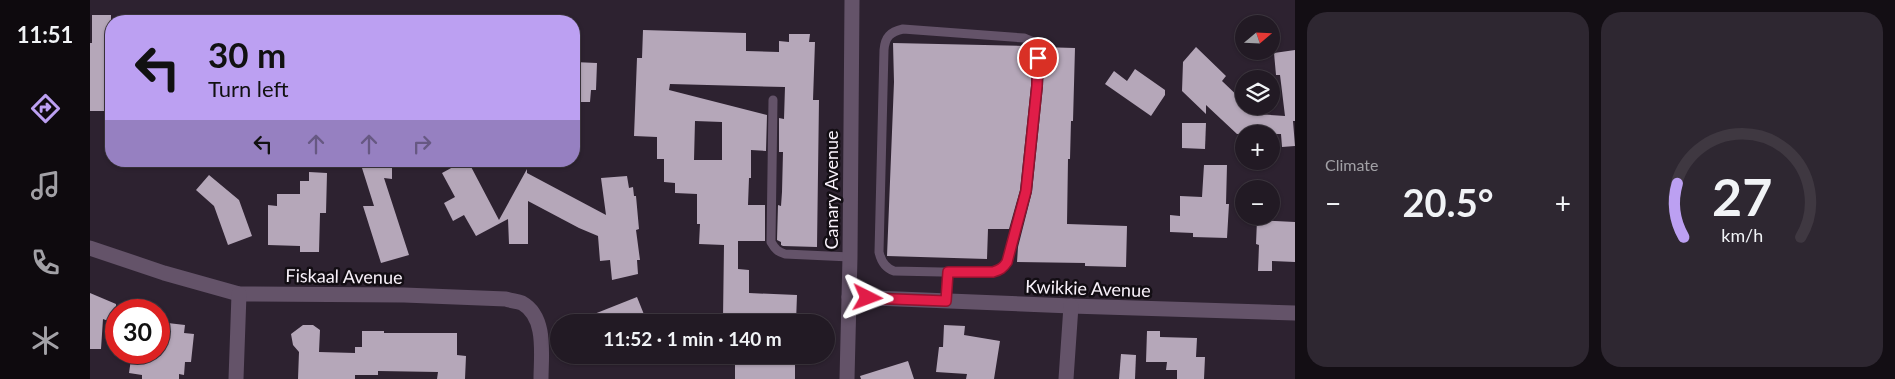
<!DOCTYPE html>
<meta charset="utf-8">
<style>
body{margin:0;font-family:Lato,sans-serif;background:#2e2731;color:#f1f3f6;height:100vh;display:flex;flex-direction:column;font-size:19px;white-space:nowrap}
*{box-sizing:border-box;margin:0}
p{font-size:16px;color:#a2a1a6}
.icon{flex:none;width:28px;height:28px;fill:none;stroke:currentColor;stroke-width:2;stroke-linecap:round;stroke-linejoin:round}
.map{position:relative;flex:1;overflow:hidden}
.drawer{display:flex;flex-direction:column;gap:12px;padding:12px;background:#130e14;width:600px}
.drawer>*{flex:none}
.top-card{position:absolute;left:15px;top:15px;width:475px;height:152px;border-radius:20px;box-shadow:0 1px 4px #0004,0 0 0 1px #3f3841;background:#bca0f2;color:#111;overflow:hidden}
.needle{width:32px;rotate:71deg}
.fabs{position:absolute;left:1145px;top:15px;display:grid;gap:10px}
.fabs a{display:grid;place-items:center;width:45px;height:45px;border-radius:50%;background:#221a24;box-shadow:0 1px 4px #0004,0 0 0 1px #3f3841;font-size:25px}
.speed{position:absolute;left:15px;top:299px;display:flex;gap:10px;font-size:25px;font-weight:700;text-align:center}
.speed>*{display:grid;place-content:center;width:65px;height:65px;border-radius:50%;background:#221a24;box-shadow:0 1px 4px #0004,0 0 0 1px #3f3841;line-height:1}
.speed .limit{border:8px solid #d22;background:#fff;color:#111}
.pin{position:absolute;display:grid;place-items:center;width:42px;height:42px;color:#fff;margin:-21px;border:2px solid #fff;border-radius:50%;box-shadow:0 1px 5px #0007}
.me{position:absolute;width:55px;margin:-28px;rotate:93deg;stroke-linejoin:round;filter:drop-shadow(0 0 4px #0008)}
.turn{display:flex;align-items:center;gap:18px;height:105px;padding:0 20px;font-size:22px}
.turn .icon{width:65px;height:65px;stroke-width:2.5}
.turn b{display:block;font-size:35px;line-height:42px}
.lanes{display:flex;align-items:center;height:48px;padding:0 20px;background:#0003;justify-content:center;gap:25px;direction:ltr}
.lanes .off{opacity:.35}
.big{font-size:38px;font-weight:700;line-height:1.1}
.drawer .widget{flex:1;display:flex;flex-direction:column;justify-content:center;gap:8px;min-width:0;padding:0 18px;border-radius:20px;background:#2e2731}
.drawer .dial{align-items:center;gap:0}
.dial svg{height:130px;overflow:visible;fill:none;stroke:#3f3841;stroke-width:7;stroke-linecap:round;text-anchor:middle}
.dial text{fill:#f1f3f6;stroke:none}
.heat{display:flex;justify-content:space-between;align-items:center;font-size:28px;direction:ltr}
.drawer .tiles{flex:1;display:grid;gap:12px;grid-template-columns:repeat(2,1fr)}
.trip{position:absolute;left:460px;top:314px;width:285px;height:50px;border-radius:25px;background:#221a24;box-shadow:0 1px 4px #0004,0 0 0 1px #3f3841;font-weight:700;line-height:50px;text-align:center}
main{display:flex;flex:1;min-height:0}
.tabs{display:flex;flex-direction:column;width:90px;justify-content:space-around;align-items:center;background:#0e0a0e;color:#a2a1a6}
.tabs .icon{width:35px;height:35px}
.tabs .current{color:#bca0f2}
.tabs b{font-size:22px;color:#f1f3f6}
.map>svg:first-child{display:block}
</style>
<main>
<nav class="tabs">
<b>11:51</b>
<svg class="icon current" aria-label="directions" viewBox="0 0 24 24"><path d="M12 3l9 9-9 9-9-9zM9 14v-3h6M13 9l2 2-2 2"/></svg>
<svg class="icon" aria-label="music" viewBox="0 0 24 24"><path d="M9 18V5l10-2v13"/><circle cx="6" cy="18" r="3"/><circle cx="16" cy="16" r="3"/></svg>
<svg class="icon" aria-label="phone" viewBox="0 0 24 24"><path d="M5 4h4l2 5-3 2q2 4 5 5l2-3 5 2v4C11 20 4 13 5 4z"/></svg>
<svg class="icon" aria-label="climate" viewBox="0 0 24 24"><path d="M12 3v18M4 7l16 10M4 17L20 7"/></svg>
</nav>
<div class="map">
<svg width="1205" height="379" viewBox="0 0 1205 379">
<rect width="100%" height="100%" fill="#2d2230"/>
<g fill="#b5a7b9" fill-rule="evenodd">
<path d="M2,15H21V111H0V43H2Z"/>
<path d="M553,30L656,33V51L689,52V41L699,42V34H720L719,42H725L723,100H729L727,247L693,246L691,245V242L687,240L688,205L691,206L692,192L693,152H689V118L694,119L695,87L580,84L579,90L677,115L676,151L661,150V178H659L658,205H675V241H648V269L659,270V293L707,295L706,322H677V319L633,318L634,245L609,244L610,224H607V194L585,193V183L574,182V159H567V137L544,136L547,58H552ZM605,121L632,122V160H604Z"/>
<path d="M803,43L936,46L942,59L941,86L930,190L919,229H898L897,259L797,256L804,82Z"/>
<path d="M950,47L985,48L983,121H981L980,159H978L977,224L1037,226L1036,267L995,266V263L927,262L928,247L942,192L953,86L954,58Z"/>
<path d="M1106,47L1136,76L1132,81L1154,102V106H1159L1167,114L1195,116L1190,75H1186L1184,53L1205,50V121H1203L1205,146L1192,147L1191,134H1147L1116,105V114L1092,91L1093,62Z"/>
<path d="M484,62L507,63L506,90H501L500,102H484Z"/>
<path d="M1045,69L1075,90V95L1061,116L1015,84L1024,71L1037,81Z"/>
<path d="M1092,123H1116L1115,149L1092,148Z"/>
<path d="M275,161H302V179L294,178L319,255L291,263L273,206H284L272,168H275Z"/>
<path d="M374,161H378L409,220L437,169V173L516,215L511,178L537,176L539,188L543,187L544,196H546L549,229L546,230L550,260H547L548,274L522,280L520,260L510,261L508,236L489,228L438,201V244H419L418,219L386,236L374,215L363,221L354,203L365,197L352,173Z"/>
<path d="M1114,165H1137L1136,204H1139L1137,238L1103,237V233L1080,232V215L1090,216V196L1112,197Z"/>
<path d="M219,172L237,173L236,213H230L229,252H210V246L178,245V205L187,206V194H210V181H219Z"/>
<path d="M119,175L149,200L162,236L138,245L124,206L106,190Z"/>
<path d="M1167,220L1205,222V262L1182,261V271H1168L1169,245L1166,244Z"/>
<path d="M0,293L26,304V324L13,319L11,349H0Z"/>
<path d="M547,297L557,322H484Z"/>
<path d="M69,322L95,325L94,333L104,334L101,362H95L94,375L89,374V379H52V375L39,373L42,352H69Z"/>
<path d="M213,325H223L230,330L229,352L265,353V347H272V331H294V333H367V355L376,356L375,379H347L348,372L288,371V375H265V379H208L209,352L203,345L201,334Z"/>
<path d="M854,325L875,326L874,335L910,341L904,379H876L877,374L846,372L849,347H853Z"/>
<path d="M1057,331H1070V337L1107,338L1106,357H1115L1114,379H1087V370H1076L1077,362H1056Z"/>
<path d="M1031,354L1046,355L1045,379H1029Z"/>
<path d="M645,359L705,361V379H645Z"/>
<path d="M818,361L824,379H771L770,376Z"/>
</g>
<g fill="none" stroke-linecap="round" stroke-linejoin="round">
<g stroke="#645369" stroke-width="9">
<path d="M813,29L934,38L941,41L948,58L947,86L936,191L917,263L910,270L898,273L804,271C795,268 791,261 789,252L794,50C795,37 800,32 813,29Z"/>
<path d="M683,100L681,242C685,249 688,252 695,254L760,257"/>
<path d="M856,301L858,272"/>
</g>
<g stroke="#645369" stroke-width="15">
<path d="M0,248L74,273L149,294L314,295L416,299C421,301 427,301 432,303C457,317 451,355 451,379"/>
<path d="M759,297L981,306L1205,313"/>
<path d="M146,379L149,294"/>
<path d="M757,379L760,257L762,0"/>
<path d="M976,379L981,306"/>
</g>
</g>
<g fill="none" stroke-linecap="round" stroke-linejoin="round">
<defs>
<path id="route" d="M778,298L856,301L858,272H903C910,270 913,268 917,262L936,191L947,86L948,58"/>
</defs>
<use href="#route" stroke="#92132f" stroke-width="12"/>
<use href="#route" stroke="#e11d48" stroke-width="9"/>
</g>
<g text-anchor="middle" dominant-baseline="central" stroke-width="5" stroke-linejoin="round" paint-order="stroke">
<g font-size="18" fill="#f9f2fb" stroke="#130e14">
<text transform="translate(741 190) rotate(-90)">Canary Avenue</text>
<text transform="translate(254 276) rotate(1)">Fiskaal Avenue</text>
<text transform="translate(998 288) rotate(2)">Kwikkie Avenue</text>
</g>
</g>
</svg>
<div class="fabs">
<a><svg class="needle" viewBox="-14 -14 28 28"><path d="M0-13l5 13h-10z" fill="#e53935"/><path d="M0 13l5-13h-10z" fill="#a2a1a6"/></svg></a>
<a><svg class="icon" aria-label="layers" viewBox="0 0 24 24"><path d="M12 4l9 5-9 5-9-5zM3 14l9 5 9-5"/></svg></a>
<a>+</a>
<a>−</a>
</div>
<div class="speed"><div class="limit">30</div></div>
<div class="pin" style="left:948px;top:58px;background:#d93025"><svg class="icon" aria-label="arrive" viewBox="0 0 24 24"><path d="M6 21V4h12l-3 4 3 4H6"/></svg></div>
<svg class="me" style="left:778px;top:298px" viewBox="-20 -20 40 40"><path d="M0-17L14 15 0 8-14 15z" fill="#e11d48" stroke="#fff" stroke-width="4"/></svg>
<div class="trip">11:52 · 1 min · 140 m</div>
<div class="top-card">
<div class="turn"><svg class="icon" aria-label="left" viewBox="0 0 24 24"><path d="M17 20v-9H6M10 6l-5 5 5 5"/></svg><div><b>30 m</b>Turn left</div></div>
<div class="lanes"><svg class="icon" aria-label="left" viewBox="0 0 24 24"><path d="M17 20v-9H6M10 6l-5 5 5 5"/></svg><svg class="icon off" aria-label="ahead" viewBox="0 0 24 24"><path d="M12 20V5M6 11l6-6 6 6"/></svg><svg class="icon off" aria-label="ahead" viewBox="0 0 24 24"><path d="M12 20V5M6 11l6-6 6 6"/></svg><svg class="icon off" aria-label="right" viewBox="0 0 24 24"><path d="M7 20v-9h11M14 6l5 5-5 5"/></svg></div>
</div>
</div>
<section class="drawer">
<div class="tiles">
<div class="widget"><p>Climate</p>
<div class="heat"><a>−</a><b class="big">20.5°</b><a>+</a></div>
</div>
<div class="widget dial"><svg viewBox="0 0 100 80">
<path d="M14 69A42 42 0 1 1 86 69"/>
<path d="M14 69A42 42 0 0 1 10 36" stroke="#bca0f2"/>
<text x="50" y="56" font-size="32" font-weight="700">27</text>
<text x="50" y="72" font-size="11">km/h</text>
</svg></div>
</div>
</section>
</main>
